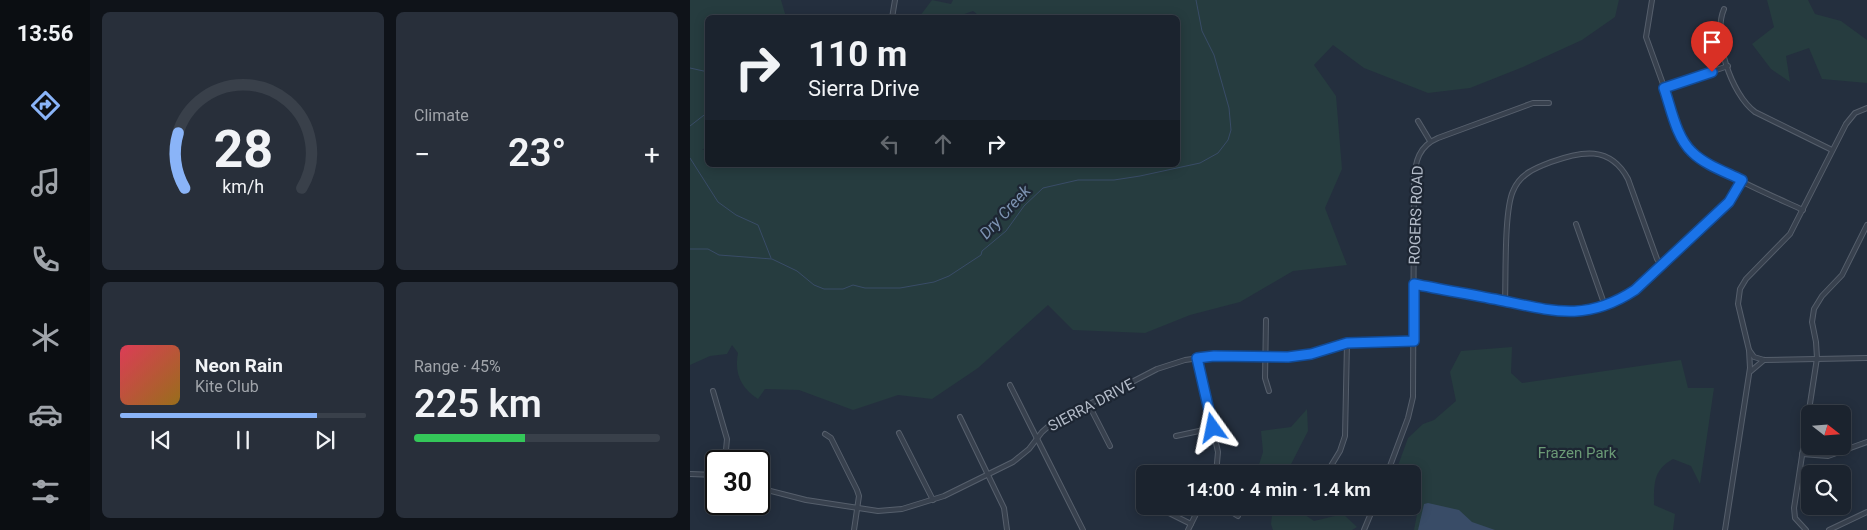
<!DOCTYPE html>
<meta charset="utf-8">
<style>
body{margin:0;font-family:Roboto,sans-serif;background:#282f3a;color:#f1f3f6;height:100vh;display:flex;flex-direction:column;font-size:19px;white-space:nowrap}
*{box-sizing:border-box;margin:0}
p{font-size:16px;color:#a0a4aa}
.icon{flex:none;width:28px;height:28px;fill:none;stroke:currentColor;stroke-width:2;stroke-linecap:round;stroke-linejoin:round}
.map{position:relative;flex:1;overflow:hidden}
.drawer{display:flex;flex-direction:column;gap:12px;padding:12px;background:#0f1319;width:600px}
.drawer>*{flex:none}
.banner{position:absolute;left:15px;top:15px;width:475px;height:152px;border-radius:8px;box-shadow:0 2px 12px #0003,0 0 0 1px #39404a;background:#1b232e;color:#f1f3f6;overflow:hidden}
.needle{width:32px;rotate:107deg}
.fabs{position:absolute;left:1111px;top:405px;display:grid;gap:10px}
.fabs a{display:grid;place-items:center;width:50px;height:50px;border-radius:8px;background:#1b232e;box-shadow:0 2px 12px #0003,0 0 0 1px #39404a;font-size:25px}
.speed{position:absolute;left:15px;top:450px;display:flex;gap:10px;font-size:25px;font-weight:700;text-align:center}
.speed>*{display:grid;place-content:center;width:65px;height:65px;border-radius:50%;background:#1b232e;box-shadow:0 2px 12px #0003,0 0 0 1px #39404a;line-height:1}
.speed .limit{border:2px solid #111;border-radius:8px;background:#fff;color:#111}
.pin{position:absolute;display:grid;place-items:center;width:42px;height:42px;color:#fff;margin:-51px -21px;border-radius:50% 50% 50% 0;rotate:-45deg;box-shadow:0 0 5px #0007}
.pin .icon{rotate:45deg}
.me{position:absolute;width:55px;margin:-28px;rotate:348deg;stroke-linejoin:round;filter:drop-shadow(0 0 4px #0008)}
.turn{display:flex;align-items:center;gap:18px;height:105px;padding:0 20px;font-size:22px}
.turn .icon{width:65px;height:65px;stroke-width:2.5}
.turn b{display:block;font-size:35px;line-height:42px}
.lanes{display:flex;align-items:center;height:48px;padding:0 20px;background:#0003;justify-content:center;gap:25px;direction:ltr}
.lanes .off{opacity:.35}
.big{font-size:38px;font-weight:600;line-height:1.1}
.drawer .tile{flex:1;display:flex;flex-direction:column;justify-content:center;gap:8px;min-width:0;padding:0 18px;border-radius:8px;background:#282f3a}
.drawer .dial{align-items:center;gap:0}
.dial svg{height:130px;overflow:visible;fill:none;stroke:#39404a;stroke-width:7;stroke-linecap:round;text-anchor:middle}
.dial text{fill:#f1f3f6;stroke:none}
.song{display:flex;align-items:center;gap:15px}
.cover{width:60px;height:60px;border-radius:8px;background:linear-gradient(135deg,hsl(350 70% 55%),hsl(40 70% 35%))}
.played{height:5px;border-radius:2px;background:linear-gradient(90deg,#8ab4f8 80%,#39404a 80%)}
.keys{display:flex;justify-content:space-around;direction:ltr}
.heat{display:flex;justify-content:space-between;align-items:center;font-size:28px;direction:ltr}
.charge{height:8px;border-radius:4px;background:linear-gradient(90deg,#34c759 45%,#39404a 0)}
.drawer .tiles{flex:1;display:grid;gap:12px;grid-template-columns:repeat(2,1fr)}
.trip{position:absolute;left:446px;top:465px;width:285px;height:50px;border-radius:8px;background:#1b232e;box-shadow:0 2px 12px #0003,0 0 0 1px #39404a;font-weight:600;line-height:50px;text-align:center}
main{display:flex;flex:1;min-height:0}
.tabs{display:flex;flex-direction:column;width:90px;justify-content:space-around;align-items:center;background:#0b0e12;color:#a0a4aa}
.tabs .icon{width:35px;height:35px}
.tabs .selected{color:#8ab4f8}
.tabs b{font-size:22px;color:#f1f3f6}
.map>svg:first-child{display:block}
</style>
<main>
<nav class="tabs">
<b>13:56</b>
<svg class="icon selected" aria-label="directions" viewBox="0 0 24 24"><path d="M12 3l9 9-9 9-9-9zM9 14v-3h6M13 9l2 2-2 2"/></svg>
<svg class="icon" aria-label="music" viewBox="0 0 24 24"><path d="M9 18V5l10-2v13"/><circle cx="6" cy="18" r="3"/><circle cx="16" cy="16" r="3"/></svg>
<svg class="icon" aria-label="phone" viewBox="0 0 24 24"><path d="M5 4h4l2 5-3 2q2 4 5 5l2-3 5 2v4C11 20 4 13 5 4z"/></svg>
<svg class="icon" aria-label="climate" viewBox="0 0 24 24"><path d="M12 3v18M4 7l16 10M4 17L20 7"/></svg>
<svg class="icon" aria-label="car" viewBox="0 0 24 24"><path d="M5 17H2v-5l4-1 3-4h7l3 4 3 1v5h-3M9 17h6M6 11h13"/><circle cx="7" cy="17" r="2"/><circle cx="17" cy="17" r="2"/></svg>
<svg class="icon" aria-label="filters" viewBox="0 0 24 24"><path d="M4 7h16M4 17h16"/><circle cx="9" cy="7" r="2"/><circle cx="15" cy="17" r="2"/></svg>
</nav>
<section class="drawer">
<div class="tiles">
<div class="tile dial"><svg viewBox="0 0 100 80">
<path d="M14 69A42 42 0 1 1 86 69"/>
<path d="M14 69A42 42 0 0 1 10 35" stroke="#8ab4f8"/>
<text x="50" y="56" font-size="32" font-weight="700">28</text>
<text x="50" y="72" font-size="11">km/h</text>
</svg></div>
<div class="tile"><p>Climate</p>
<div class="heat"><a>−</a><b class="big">23°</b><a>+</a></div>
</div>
<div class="tile">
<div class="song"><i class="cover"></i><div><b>Neon Rain</b><p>Kite Club</p></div></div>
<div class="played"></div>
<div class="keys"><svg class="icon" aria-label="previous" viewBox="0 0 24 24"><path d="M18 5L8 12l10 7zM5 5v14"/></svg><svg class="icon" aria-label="pause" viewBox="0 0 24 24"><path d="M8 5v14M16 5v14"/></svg><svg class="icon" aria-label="next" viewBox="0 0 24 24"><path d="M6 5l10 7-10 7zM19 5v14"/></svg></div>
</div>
<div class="tile"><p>Range · 45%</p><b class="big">225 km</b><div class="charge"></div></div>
</div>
</section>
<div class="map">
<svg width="1177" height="530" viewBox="0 0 1177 530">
<rect width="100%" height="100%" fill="#242f3e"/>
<g fill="#263c3f">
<path d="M0,0H91L96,17L18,18V146L12,150H17L18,165H488V18H292L283,11L266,17H231L230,16L242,0L261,4L263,0H929L925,17L892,40L833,67L780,88L738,93L674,68L643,45L624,65L646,96L652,169L635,208L657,265L603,271L550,302L500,315L455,333L383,330L358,305L288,368L242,399L208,395L163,410L109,390L75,389L68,399C51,388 44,373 48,353L42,345L37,354L20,356L0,365Z"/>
<path d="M1077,0H1118L1125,14L1151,21L1177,40V83L1132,79L1119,48L1096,56L1100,82L1081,69L1062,44L1084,27Z"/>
<path d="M822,347L821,373L832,383L991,360L998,388H1024L1010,484L1001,466L983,459C963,470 964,484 964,505L985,514L983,530H724L729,504L723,500L722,474H705L718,438L733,424L744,420L766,401L760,372L771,351Z"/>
<path d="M617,409L618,431L596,474H566L573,452L571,431L601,427Z"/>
<path d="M583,506H602L624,521L653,514L667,527L662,530H583L581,524Z"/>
</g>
<path fill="#394c67" d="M738,503L769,510L782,522L805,530H728L734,504Z"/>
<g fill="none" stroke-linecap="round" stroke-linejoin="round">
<g stroke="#394c67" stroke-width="1">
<path d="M0,68L18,72"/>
<path d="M0,126L18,112"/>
<path d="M0,158L28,202L46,215L68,225L81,258"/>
<path d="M0,249H18L29,255L82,259L107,271L124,285L134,289H153L163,285L175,288H210L244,282L259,276L291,255L292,251L316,231L334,206L353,188L388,180H424L450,176L510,163L528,153L538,140L541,130L539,108L524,55L512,31L506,0"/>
</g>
<defs>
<g id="street">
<path d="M962,0L956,37L994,142C1012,167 1083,196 1113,210"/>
<path d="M1034,9C1022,37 1041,94 1065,112L1142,150"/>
<path d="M202,18L205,0"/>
<path d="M974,88L1038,66"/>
<path d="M728,121L740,141"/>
<path d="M886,224L915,306"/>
<path d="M724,284L863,312H886L908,308L933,298L956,281L1039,202L1053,180"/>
<path d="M815,301C816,276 814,211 823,191C830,174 845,168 861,162C891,151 920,145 938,179L967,259L972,266"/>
<path d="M576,320L575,378L579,391"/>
<path d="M1059,350L1064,357L1074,360L1177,358"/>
<path d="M507,358L528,452L526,474"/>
<path d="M1061,371L1074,360"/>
<path d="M320,385L393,530"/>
<path d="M23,391L37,439L35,461"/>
<path d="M399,405L420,446"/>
<path d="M270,417L314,508L317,530"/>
<path d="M209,433L243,500"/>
<path d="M135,434L141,438L167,490L169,496L164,530"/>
<path d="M486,436L523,428"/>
<path d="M1112,454L1138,456L1177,442"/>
<path d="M0,474L26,475"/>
<path d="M636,474L650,451L655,436L657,343"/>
<path d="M697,474L718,418L723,397L724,181C725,161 729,146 748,138L843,103H859"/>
<path d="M69,488L116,500L188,511L212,509L254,496L323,462L339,449L352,432L361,424L467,369L495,360L524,356L598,357L621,354L657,343L723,341"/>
<path d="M465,506L501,524"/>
<path d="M532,506L548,516"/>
<path d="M498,530L510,506"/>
<path d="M674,530L684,506"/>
<path d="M1035,530L1060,368L1059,350L1048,304L1050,289L1056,279L1100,234L1156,124L1165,113L1177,108"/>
<path d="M1116,530L1105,518L1104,508L1127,358L1126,342L1122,322L1124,309L1132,296L1152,275L1177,225"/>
<path d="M1139,530L1177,512"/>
</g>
</defs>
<use href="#street" stroke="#565f6c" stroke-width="6"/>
<use href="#street" stroke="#38414e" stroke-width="4"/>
</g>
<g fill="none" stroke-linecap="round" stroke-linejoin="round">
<defs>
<path id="route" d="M523,428L507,358L524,356L598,357L621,354L657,343L724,341V284C754,290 784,295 814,301C866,312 898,321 945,290L1039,202L1052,180C1036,172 1015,165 1002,152C986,137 981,108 974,88L1022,72"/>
</defs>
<use href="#route" stroke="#114b97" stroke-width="12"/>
<use href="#route" stroke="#1a73e8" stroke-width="9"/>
</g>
<g text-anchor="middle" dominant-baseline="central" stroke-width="4.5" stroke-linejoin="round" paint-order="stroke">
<g font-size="15" fill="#b4bcc9" stroke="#1d2633">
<text transform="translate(726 215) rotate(-88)">ROGERS ROAD</text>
<text transform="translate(401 405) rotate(-28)">SIERRA DRIVE</text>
</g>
<g font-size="15" fill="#6b9a76" stroke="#1d2633">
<text x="887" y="453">Frazen Park</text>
</g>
<g font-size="16" font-style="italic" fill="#7c92b1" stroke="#1d2633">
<text transform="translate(315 212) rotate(-47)">Dry Creek</text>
</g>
</g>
</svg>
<div class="fabs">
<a><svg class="needle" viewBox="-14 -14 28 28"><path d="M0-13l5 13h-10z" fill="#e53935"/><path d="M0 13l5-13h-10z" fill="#a0a4aa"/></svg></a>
<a><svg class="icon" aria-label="search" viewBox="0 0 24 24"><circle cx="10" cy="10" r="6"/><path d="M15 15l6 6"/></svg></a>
</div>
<div class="speed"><div class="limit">30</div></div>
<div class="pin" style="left:1022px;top:72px;background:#d93025"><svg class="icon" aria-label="arrive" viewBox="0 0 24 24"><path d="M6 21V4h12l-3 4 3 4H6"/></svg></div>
<svg class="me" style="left:523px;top:428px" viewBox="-20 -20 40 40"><path d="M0-17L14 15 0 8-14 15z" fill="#1a73e8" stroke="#fff" stroke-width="4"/></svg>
<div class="trip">14:00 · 4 min · 1.4 km</div>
<div class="banner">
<div class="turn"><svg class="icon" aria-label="right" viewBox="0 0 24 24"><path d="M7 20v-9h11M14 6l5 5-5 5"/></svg><div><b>110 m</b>Sierra Drive</div></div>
<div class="lanes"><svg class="icon off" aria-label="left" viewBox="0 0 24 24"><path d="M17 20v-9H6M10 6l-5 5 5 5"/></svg><svg class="icon off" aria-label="ahead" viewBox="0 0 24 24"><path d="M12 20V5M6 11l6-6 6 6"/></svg><svg class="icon" aria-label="right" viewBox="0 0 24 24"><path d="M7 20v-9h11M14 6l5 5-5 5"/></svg></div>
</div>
</div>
</main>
